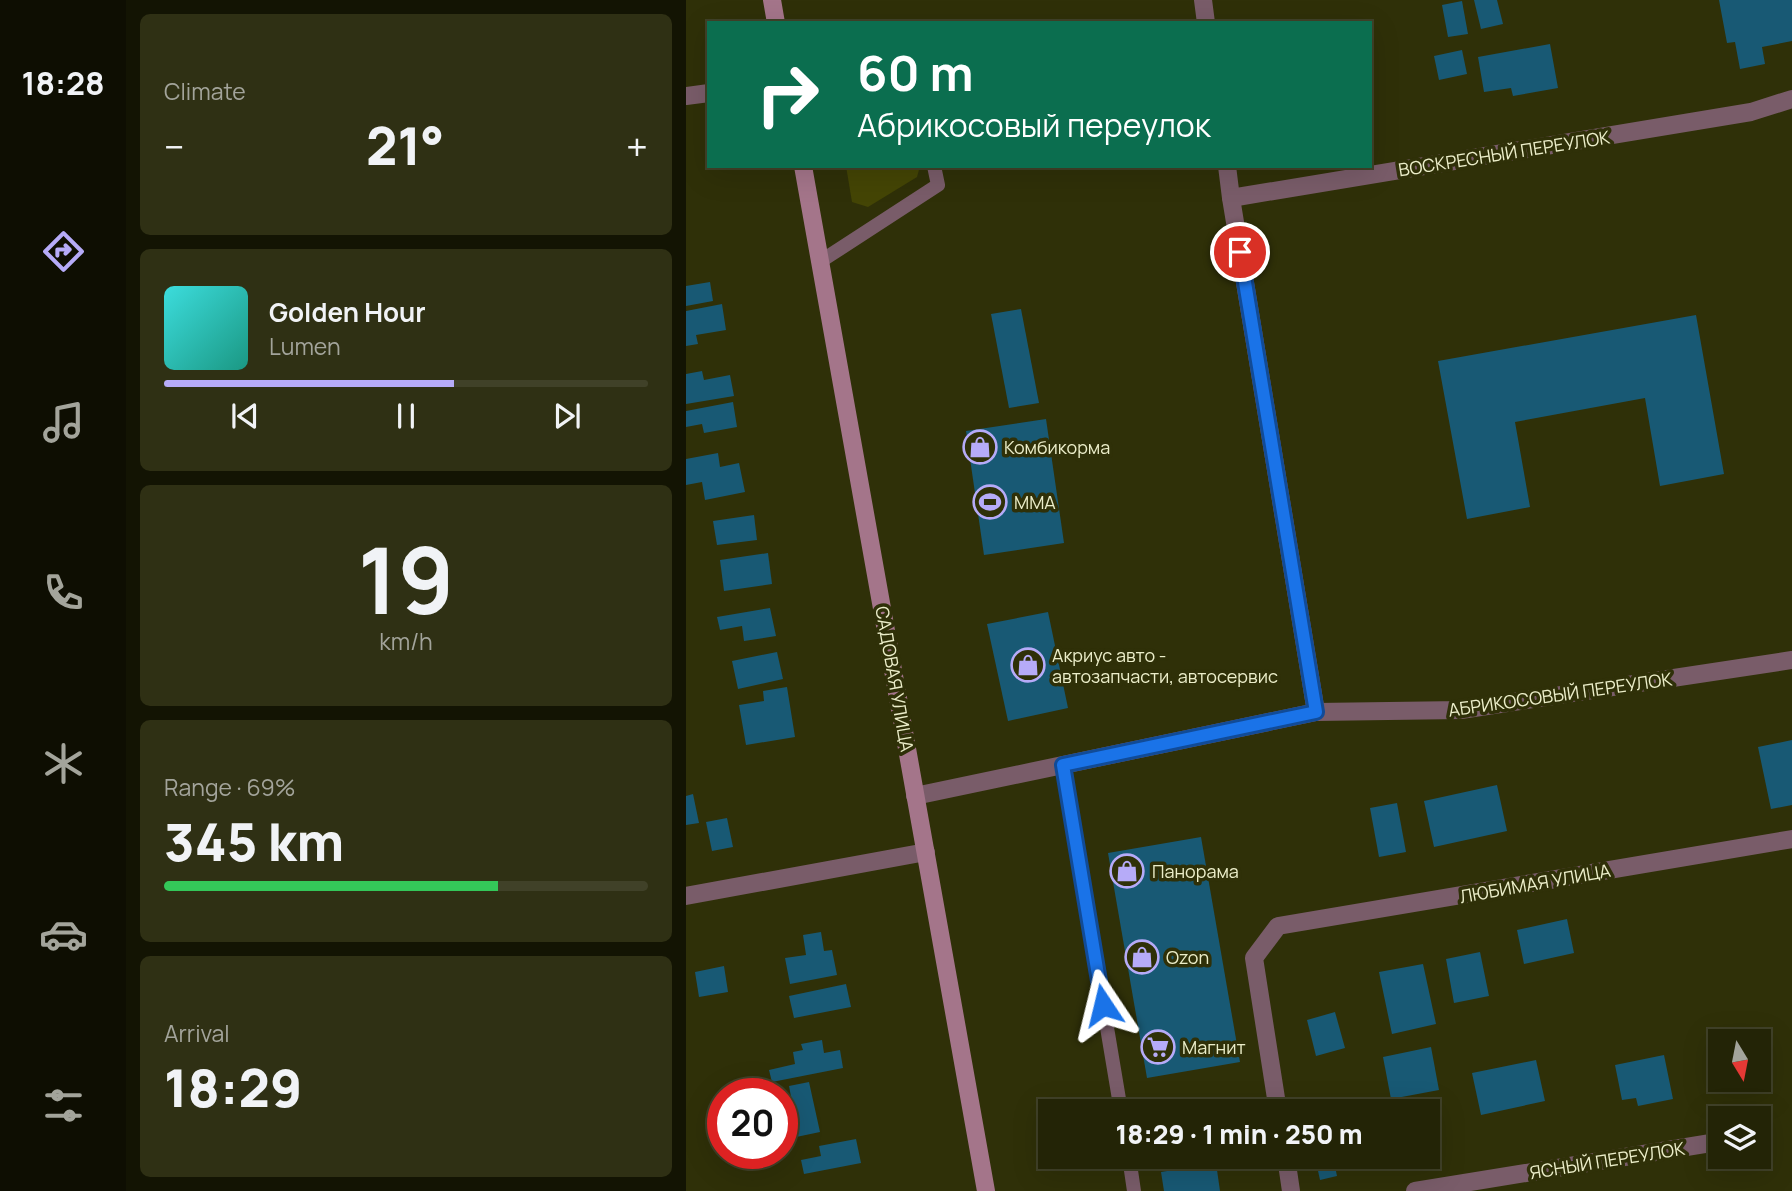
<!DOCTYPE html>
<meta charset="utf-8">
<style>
body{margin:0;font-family:Manrope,sans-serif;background:#2f3014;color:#f1f3f6;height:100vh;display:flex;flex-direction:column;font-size:26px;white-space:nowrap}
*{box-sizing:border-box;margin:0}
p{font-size:23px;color:#a3a49b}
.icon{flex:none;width:38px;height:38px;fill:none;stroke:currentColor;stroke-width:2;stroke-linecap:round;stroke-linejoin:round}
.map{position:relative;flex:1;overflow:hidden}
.panel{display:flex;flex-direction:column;gap:14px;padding:14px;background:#131403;width:560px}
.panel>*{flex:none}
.guide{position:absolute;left:21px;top:21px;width:665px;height:147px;border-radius:0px;box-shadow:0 7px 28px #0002,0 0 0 2px #404128;background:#0b6e4f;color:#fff;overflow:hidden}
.needle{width:46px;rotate:170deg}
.tools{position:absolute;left:1022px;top:1029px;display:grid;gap:14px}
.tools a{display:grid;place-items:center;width:63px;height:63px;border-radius:0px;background:#232406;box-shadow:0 7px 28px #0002,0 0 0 2px #404128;font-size:35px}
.speed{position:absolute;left:21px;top:1078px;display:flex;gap:14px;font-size:35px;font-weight:700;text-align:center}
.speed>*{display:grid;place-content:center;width:91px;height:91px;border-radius:50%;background:#232406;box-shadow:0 7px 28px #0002,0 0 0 2px #404128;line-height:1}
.speed .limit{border:10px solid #d22;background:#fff;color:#111}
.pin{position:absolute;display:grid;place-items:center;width:60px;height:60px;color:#fff;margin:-30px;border:4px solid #fff;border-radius:50%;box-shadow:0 2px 7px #0007}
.me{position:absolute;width:77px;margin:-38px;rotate:350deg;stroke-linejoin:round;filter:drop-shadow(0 0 5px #0008)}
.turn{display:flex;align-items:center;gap:24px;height:147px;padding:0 35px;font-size:32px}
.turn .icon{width:91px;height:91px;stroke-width:2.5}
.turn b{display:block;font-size:49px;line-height:60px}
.big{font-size:52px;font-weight:800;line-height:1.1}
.panel .widget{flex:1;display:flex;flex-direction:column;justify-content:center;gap:10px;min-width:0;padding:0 24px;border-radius:10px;background:#2f3014}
.panel .dial{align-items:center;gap:0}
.dial b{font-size:91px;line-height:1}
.song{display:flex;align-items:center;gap:21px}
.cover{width:84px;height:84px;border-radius:10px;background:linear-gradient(135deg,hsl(180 70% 55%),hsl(170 70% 35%))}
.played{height:7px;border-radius:4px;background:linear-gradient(90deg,#b6abf8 60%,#404128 60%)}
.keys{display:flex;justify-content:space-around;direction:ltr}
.heat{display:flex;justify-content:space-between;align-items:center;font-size:38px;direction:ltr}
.charge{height:10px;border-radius:5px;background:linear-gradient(90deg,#34c759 69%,#404128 0)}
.trip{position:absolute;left:352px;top:1099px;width:402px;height:70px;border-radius:0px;background:#232406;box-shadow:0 7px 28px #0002,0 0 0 2px #404128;font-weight:800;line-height:70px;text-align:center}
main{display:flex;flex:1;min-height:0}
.tab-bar{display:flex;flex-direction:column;width:126px;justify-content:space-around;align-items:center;background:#0e0e02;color:#a3a49b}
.tab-bar .icon{width:49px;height:49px}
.tab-bar .on{color:#b6abf8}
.tab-bar b{font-size:32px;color:#f1f3f6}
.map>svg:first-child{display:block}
</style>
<main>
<nav class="tab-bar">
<b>18:28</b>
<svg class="icon on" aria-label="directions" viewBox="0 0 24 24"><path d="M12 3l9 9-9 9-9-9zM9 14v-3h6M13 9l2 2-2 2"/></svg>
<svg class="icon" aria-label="music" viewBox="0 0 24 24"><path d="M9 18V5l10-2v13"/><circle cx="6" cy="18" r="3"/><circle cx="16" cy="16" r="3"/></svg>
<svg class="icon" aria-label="phone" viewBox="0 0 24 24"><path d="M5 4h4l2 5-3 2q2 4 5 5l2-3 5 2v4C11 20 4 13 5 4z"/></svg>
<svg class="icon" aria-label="climate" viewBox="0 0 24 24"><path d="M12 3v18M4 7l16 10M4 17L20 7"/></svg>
<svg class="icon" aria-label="car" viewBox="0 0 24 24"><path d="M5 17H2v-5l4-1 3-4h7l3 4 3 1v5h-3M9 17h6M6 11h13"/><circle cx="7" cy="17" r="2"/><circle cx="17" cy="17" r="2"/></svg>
<svg class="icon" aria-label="filters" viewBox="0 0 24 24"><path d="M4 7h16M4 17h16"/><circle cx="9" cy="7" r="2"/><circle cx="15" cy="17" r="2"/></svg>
</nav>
<section class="panel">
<div class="widget"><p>Climate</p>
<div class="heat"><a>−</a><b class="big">21°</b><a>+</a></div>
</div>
<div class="widget">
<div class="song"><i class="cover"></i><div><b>Golden Hour</b><p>Lumen</p></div></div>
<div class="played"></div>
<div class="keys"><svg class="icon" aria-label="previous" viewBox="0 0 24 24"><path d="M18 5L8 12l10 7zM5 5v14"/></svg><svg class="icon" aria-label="pause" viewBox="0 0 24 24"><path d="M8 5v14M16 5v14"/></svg><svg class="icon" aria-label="next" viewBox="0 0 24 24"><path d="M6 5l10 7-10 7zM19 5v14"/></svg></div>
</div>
<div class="widget dial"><b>19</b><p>km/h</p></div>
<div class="widget"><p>Range · 69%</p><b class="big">345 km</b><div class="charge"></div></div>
<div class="widget"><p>Arrival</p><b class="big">18:29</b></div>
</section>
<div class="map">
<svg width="1106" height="1191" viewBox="0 0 1106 1191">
<rect width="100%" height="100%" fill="#2f3008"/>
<path fill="#444505" d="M160,166H234L231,177L182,207L166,202Z"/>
<g fill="#185974">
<path d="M788,0H811L817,24L795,29Z"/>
<path d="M1033,0H1106V41L1076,47L1079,64L1054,69L1049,42L1041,43Z"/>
<path d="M776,1L782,34L762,37L756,5Z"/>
<path d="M864,44L872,88L827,96L825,88L798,92L792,57Z"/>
<path d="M776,50L781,74L753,80L748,56Z"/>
<path d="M24,282L27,301L0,306V286Z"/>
<path d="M36,304L40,330L10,335L12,344L0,346V311Z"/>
<path d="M335,309L353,403L323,408L305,314Z"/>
<path d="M1010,315L1038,474L974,486L959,398L829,422L844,507L781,519L752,361Z"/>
<path d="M16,371L18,380L44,375L48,396L0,404V374Z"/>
<path d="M47,402L51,427L18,433L16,424L0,427V411Z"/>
<path d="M360,419L378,543L298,555L280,431Z"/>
<path d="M32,453L34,467L53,463L59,492L19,500L16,482L0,485V459Z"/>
<path d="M68,515L71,540L31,545L27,521Z"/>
<path d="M82,553L86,584L38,591L34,560Z"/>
<path d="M84,608L90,636L58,641L56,626L34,630L31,617Z"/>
<path d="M362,612L382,708L322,721L301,624Z"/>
<path d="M91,652L97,679L52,689L46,661Z"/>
<path d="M101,687L109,737L60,745L53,705L78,701L77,691Z"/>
<path d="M1106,740V805L1085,809L1072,747Z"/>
<path d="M811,785L821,831L748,847L738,801Z"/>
<path d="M7,794L13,823L0,825V796Z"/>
<path d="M711,803L720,852L693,857L684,808Z"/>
<path d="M41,818L47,847L26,851L20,822Z"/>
<path d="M515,837L554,1062L461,1078L422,853Z"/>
<path d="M881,919L888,953L838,964L831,930Z"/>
<path d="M135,932L138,951L146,950L151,975L104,984L99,958L120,955L117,935Z"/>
<path d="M794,952L803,996L768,1003L760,959Z"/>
<path d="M737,964L750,1024L706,1034L693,972Z"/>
<path d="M38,966L42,992L13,997L9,972Z"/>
<path d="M160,984L165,1007L108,1018L103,996Z"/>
<path d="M649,1012L659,1048L630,1056L621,1020Z"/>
<path d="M136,1040L138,1053L154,1050L157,1068L86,1082L83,1070L109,1064L107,1052L117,1050L115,1044Z"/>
<path d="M745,1047L753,1090L705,1099L697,1057Z"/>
<path d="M978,1055L987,1099L952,1106L950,1098L936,1100L929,1065Z"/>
<path d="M850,1060L859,1101L795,1115L786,1073Z"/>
<path d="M123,1082L134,1132L96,1140V1109L107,1107L103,1086Z"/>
<path d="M170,1139L175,1163L118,1174L115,1160L135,1156L133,1146Z"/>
<path d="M629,1157H647L651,1176L634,1180Z"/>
<path d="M530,1163L534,1191H478L475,1172Z"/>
</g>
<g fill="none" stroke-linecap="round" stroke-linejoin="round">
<g stroke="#795c69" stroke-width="14">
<path d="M135,261L252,185L248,166"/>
<path d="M377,765L435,1111"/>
<path d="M443,1157L448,1191"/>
</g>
<g stroke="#795c69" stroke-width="18">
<path d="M517,0L520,23"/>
<path d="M0,96L23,93"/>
<path d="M541,166L545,198"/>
<path d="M630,712L545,198L1065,112L1106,99"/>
<path d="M229,796L630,712L775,710L1106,660"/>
<path d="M0,896L240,852"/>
<path d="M592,1111L568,958L592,926L1106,839"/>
<path d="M600,1157L605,1191"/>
<path d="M729,1191L1031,1142"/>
</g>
<g stroke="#a4758a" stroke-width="18">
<path d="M86,0L90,23"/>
<path d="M117,166L300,1191"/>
</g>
</g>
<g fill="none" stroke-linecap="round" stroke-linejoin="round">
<defs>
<path id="route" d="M417,1005L377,765L630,712L554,252"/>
</defs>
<use href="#route" stroke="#114b97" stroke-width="18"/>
<use href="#route" stroke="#1a73e8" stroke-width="12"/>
</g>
<defs>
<symbol id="shop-ring" viewBox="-11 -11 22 22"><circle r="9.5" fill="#2f3008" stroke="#b6abf8" stroke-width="1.5"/><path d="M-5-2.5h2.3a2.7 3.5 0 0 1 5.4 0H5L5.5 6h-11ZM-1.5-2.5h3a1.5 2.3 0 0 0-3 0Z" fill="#b6abf8"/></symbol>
<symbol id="stadium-ring" viewBox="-11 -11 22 22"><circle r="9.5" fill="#2f3008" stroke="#b6abf8" stroke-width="1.5"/><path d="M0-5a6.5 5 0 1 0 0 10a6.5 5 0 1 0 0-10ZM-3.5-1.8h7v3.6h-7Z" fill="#b6abf8"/></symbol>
<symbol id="supermarket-ring" viewBox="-11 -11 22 22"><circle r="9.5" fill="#2f3008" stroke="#b6abf8" stroke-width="1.5"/><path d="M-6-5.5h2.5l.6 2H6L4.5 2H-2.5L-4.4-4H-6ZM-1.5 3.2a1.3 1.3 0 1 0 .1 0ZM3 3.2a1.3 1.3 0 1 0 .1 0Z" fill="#b6abf8"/></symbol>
</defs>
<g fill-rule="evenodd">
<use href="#shop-ring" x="275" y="428" width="38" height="38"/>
<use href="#stadium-ring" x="285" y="483" width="38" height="38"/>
<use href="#shop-ring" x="323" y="646" width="38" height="38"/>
<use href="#shop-ring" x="422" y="852" width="38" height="38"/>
<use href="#shop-ring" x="437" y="938" width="38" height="38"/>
<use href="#supermarket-ring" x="453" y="1028" width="38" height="38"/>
</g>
<g text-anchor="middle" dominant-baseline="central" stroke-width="7" stroke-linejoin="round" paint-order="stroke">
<g font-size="18" fill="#eceeca" stroke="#2f3008">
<text transform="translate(818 153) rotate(-9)">ВОСКРЕСНЫЙ ПЕРЕУЛОК</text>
<text transform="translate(209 679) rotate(80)">САДОВАЯ УЛИЦА</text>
<text transform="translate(874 694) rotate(-8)">АБРИКОСОВЫЙ ПЕРЕУЛОК</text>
<text transform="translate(849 883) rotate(-10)">ЛЮБИМАЯ УЛИЦА</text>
<text transform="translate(921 1160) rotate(-9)">ЯСНЫЙ ПЕРЕУЛОК</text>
</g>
<g font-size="18" fill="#eceeca" stroke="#2f3008" text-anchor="start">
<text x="318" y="447">Комбикорма</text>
<text x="328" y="502">ММА</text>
<text x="366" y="655">Акриус авто -<tspan x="366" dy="21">автозапчасти, автосервис</tspan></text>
<text x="466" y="871">Панорама</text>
<text x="480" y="957">Ozon</text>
<text x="496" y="1047">Магнит</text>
</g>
</g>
</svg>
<div class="tools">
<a><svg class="needle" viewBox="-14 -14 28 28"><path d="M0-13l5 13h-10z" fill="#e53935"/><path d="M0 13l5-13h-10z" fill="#a3a49b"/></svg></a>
<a><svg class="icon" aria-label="layers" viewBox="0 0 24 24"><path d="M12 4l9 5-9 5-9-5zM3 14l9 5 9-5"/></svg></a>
</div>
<div class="speed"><div class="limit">20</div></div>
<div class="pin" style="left:554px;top:252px;background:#d93025"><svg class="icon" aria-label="arrive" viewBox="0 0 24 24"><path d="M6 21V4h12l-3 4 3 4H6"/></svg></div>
<svg class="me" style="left:417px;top:1005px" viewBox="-20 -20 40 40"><path d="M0-17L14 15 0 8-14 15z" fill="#1a73e8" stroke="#fff" stroke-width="4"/></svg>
<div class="trip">18:29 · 1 min · 250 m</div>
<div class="guide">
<div class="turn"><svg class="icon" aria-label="right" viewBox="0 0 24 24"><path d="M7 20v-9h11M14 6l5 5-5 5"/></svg><div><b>60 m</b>Абрикосовый переулок</div></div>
</div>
</div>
</main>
